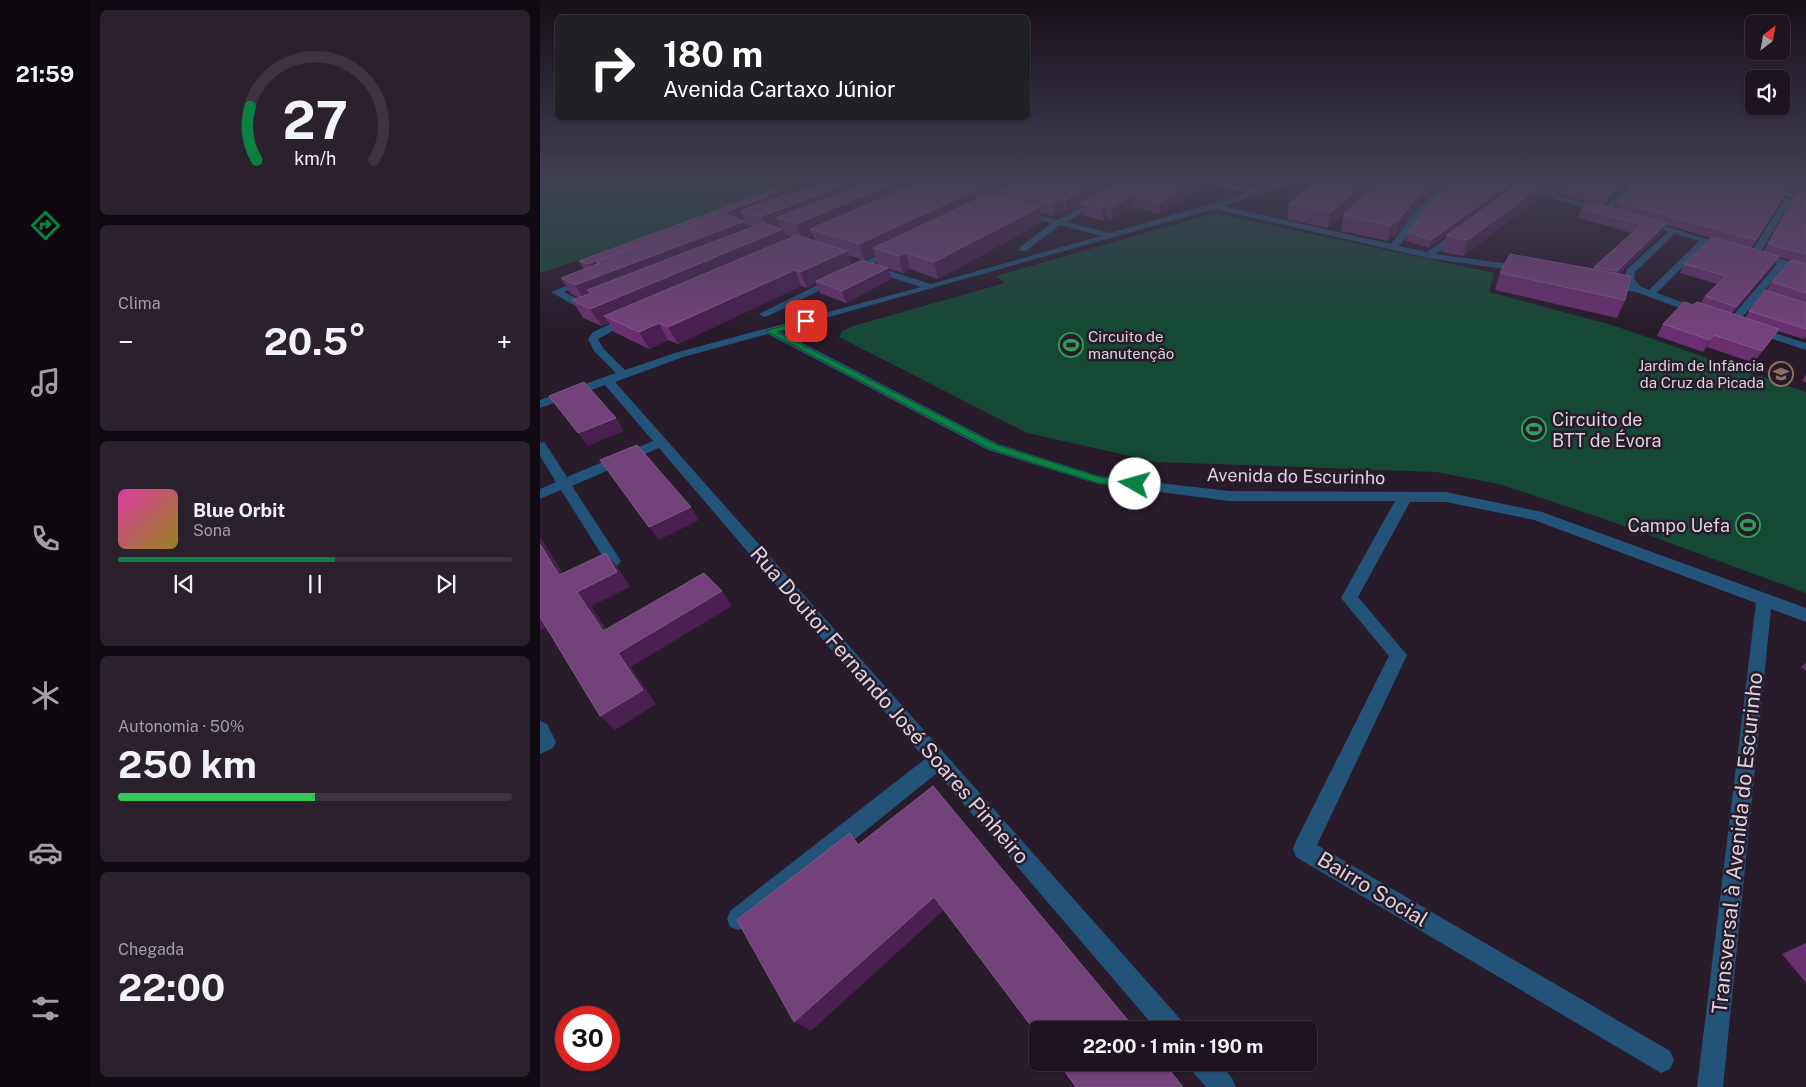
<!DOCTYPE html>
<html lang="pt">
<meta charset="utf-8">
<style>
body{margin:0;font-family:"Public Sans",sans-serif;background:#2b212d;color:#f1f3f6;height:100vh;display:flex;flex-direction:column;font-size:19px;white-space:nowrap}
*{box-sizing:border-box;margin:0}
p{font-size:16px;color:#a19ea5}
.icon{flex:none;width:28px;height:28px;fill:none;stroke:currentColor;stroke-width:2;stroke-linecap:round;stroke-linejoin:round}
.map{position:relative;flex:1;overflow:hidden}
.drawer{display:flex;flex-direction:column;gap:10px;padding:10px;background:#100b12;width:450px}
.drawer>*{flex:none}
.hud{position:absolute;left:15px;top:15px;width:475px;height:105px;border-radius:8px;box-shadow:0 1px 4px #0004,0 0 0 1px #3c333e;background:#202124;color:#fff;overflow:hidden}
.needle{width:32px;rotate:31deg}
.controls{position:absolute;left:1205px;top:15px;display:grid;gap:10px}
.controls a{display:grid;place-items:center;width:45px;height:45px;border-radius:8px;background:#1e1420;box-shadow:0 1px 4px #0004,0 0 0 1px #3c333e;font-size:25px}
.speed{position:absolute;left:15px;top:1006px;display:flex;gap:10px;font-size:25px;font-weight:700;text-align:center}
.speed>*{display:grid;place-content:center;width:65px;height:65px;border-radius:50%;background:#1e1420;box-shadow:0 1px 4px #0004,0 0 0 1px #3c333e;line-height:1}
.speed .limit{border:8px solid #d22;background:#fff;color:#111}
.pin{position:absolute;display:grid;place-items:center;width:42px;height:42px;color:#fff;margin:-21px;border-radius:10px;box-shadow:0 2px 8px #0006}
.me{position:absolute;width:55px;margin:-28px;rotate:277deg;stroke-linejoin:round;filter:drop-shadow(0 0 4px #0008)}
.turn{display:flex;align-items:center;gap:18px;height:105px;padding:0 25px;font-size:22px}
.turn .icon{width:65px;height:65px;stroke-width:2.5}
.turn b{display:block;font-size:35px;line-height:42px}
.big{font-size:38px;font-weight:700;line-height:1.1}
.drawer .tile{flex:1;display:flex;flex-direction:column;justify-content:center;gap:8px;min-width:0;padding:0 18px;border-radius:8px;background:#2b212d}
.drawer .dial{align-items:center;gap:0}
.dial svg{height:130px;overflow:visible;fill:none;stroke:#3c333e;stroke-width:7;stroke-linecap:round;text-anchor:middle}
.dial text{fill:#f1f3f6;stroke:none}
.song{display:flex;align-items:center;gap:15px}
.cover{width:60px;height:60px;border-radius:8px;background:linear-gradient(135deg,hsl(320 70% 55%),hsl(50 70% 35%))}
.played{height:5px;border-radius:2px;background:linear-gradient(90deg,#0b8043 55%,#3c333e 55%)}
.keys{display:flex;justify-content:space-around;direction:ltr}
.heat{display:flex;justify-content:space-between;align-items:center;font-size:28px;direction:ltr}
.charge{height:8px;border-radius:4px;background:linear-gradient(90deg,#34c759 50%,#3c333e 0)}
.trip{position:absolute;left:489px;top:1021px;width:288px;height:50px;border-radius:8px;background:#1e1420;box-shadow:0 1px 4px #0004,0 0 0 1px #3c333e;font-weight:700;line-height:50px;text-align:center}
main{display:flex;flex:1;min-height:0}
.tab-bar{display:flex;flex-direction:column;width:90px;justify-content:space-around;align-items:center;background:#0c080d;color:#a19ea5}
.tab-bar .icon{width:35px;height:35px}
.tab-bar .current{color:#0b8043}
.tab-bar b{font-size:22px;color:#f1f3f6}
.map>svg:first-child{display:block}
</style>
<main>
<nav class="tab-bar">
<b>21:59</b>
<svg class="icon current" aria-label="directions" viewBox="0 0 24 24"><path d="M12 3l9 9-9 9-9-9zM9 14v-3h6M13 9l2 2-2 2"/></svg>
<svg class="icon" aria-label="music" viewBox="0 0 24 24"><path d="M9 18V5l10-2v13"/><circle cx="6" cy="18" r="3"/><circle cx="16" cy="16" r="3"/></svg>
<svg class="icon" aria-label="phone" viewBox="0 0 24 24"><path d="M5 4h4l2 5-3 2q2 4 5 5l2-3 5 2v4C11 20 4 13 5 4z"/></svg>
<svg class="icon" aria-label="climate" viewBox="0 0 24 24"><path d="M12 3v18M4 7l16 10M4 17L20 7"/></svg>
<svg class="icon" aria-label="car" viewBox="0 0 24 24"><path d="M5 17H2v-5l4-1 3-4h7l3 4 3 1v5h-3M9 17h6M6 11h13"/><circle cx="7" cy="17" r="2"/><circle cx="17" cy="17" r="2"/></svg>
<svg class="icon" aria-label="filters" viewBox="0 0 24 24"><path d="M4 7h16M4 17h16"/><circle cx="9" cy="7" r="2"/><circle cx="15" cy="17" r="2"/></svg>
</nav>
<section class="drawer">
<div class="tile dial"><svg viewBox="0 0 100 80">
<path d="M14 69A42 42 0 1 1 86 69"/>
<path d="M14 69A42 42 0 0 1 10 36" stroke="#0b8043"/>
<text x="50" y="56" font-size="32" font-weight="700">27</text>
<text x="50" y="72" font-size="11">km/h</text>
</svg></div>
<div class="tile"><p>Clima</p>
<div class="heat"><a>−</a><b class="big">20.5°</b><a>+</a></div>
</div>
<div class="tile">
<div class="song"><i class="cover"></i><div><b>Blue Orbit</b><p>Sona</p></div></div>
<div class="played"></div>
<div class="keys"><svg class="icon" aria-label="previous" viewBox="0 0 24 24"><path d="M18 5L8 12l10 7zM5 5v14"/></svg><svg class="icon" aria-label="pause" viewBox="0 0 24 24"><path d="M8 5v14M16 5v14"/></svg><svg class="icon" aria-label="next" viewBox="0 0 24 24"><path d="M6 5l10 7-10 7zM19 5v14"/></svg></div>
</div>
<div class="tile"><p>Autonomia · 50%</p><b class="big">250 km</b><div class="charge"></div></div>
<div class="tile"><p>Chegada</p><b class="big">22:00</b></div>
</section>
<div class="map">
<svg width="1266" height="1087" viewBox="0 0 1266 1087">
<rect width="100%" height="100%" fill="#281b2a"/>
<g fill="#154935">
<path d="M0,178H284L0,273Z"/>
<path d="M674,213L954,273L949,292L1072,325L1266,392V593L1073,522L959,484L896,472L617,462L487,433L299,337L302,331L313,326L465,283L456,276Z"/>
</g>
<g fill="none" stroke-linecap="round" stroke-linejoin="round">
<g fill="#24537a" fill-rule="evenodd">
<path d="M645,178H661L717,190L755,178H767L683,206L851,244C868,221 896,178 928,178L896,201L859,246L887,252L921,228L925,231L924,233L896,254L984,266L989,269L984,272L888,258L674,209L239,331L458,444L559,476L689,491L906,492L1002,512L1266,608V622L1231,609L1183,1087H1157L1216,603L994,520L906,502H870L818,597L867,655L777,845L1130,1051L1134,1060L1130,1069L1121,1073L756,857L753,849L756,841L849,656L801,598L855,501H689L558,484L448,450L228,334L143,357L75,382L642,1021L646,1030H617L397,773L206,927L198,930L190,927L187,919L190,911L385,759L119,448L32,486L81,561L78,565L73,567L68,565L21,490L0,499V489L16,482L0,456V442L5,443L27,477L113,441L65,385L0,408V400L76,373L54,351L48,339L53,332L86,317L90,316L95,319L58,339L63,348L85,370L135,353L381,287L328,270L327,267L228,316L224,317L219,314L350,249H356L357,251L331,265L391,284L561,236L520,225L486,251H480V247L512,223L480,215V211L517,220L559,198L563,200L562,202L526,222L570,233L708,193Z"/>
<path d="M945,178H958L1008,193L1026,178H1035L1015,195L1064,209L1095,178H1104L1065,214Z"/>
<path d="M1224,188L1266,196V200L1224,192Z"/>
<path d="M1245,198L1252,200L1220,253L1266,266V272L1245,266L1196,325H1188L1187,323L1188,321L1237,264L1214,257L1210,254Z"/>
<path d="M1106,220L1192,247L1188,250L1166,243L1117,293L1164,310V314H1156L1096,292L1067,288L1062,285L1067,282L1088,285L1084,280L1087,269L1128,232L1103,225L1102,223ZM1135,234L1159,241L1109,290L1101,287L1094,279L1095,272Z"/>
<path d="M45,278L48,279V283L24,292L45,303H54V307L41,309L11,292Z"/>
<path d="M1215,327L1266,343V350L1211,332L1210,330Z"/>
<path d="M0,721L7,724L16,742L13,748L0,754Z"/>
<path d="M648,1062H679L692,1078L696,1087H666L652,1071Z"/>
</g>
</g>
<g fill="#68306f" fill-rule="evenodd">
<path d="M297,178H477L478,184L485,180L478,178H667V185L620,214L593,207L572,220L567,219L563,221L542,215L541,205L527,212L524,211L514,216L501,213L502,222L398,279L370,269L363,273L338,265L335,255L324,260L308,255L311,265L351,279L306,303L280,293L276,283L267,288L261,286L138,344L128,340L109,349L74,332L69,323L62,326L43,318L32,300L39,298L31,294L21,278L44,269L39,261L241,196L255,193ZM377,180L382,181L378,183ZM463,194V197L458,196ZM202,216L204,221L196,218ZM207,225L213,227L208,229ZM239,225L240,228L234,227ZM245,235L252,237L247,239ZM273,235L275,240L267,238Z"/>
<path d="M685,178H727L718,184Z"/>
<path d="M779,178L910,180L886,198L882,197L880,205L854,237L853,236L848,241L801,231L803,215L833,188L826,186L825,194L788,228L747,219L749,204Z"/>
<path d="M965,178H1023L1008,191L1003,190L1001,197L923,256L902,252L906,236L980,183Z"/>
<path d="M1092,178L1064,205L1075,208L1078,202L1102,178H1266V337L1264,339L1237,331L1214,363L1167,347L1163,352L1117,336L1123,324L1153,305L1161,303L1165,296L1177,284L1140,273L1144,264L1171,238L1127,225L1123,232L1079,274L1085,300L1077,318L955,290L960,273L1053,269L1054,267L1092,233L1039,218L1040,215H1039L1043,205L1047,202L1019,194L1022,186ZM1248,190L1258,192L1223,252L1211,249ZM1239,257L1251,260L1232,282L1226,291L1209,311L1205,318L1192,314L1234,265Z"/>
<path d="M971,189L889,248L866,241L868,232Z"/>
<path d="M1266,374V383L1262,381Z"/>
<path d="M1266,663V671L1261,667Z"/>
<path d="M1266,943V983L1242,954Z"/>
</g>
<g fill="#49204f">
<path d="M323,178H350L236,218L239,225L228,229L222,216Z"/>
<path d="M367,178H377L379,189L270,229L273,235L262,240L256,224Z"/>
<path d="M468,178H477L478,186L462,191L463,194L451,200L449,188Z"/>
<path d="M566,178H590L540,203L541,205L527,212L526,199Z"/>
<path d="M659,178H667V185L620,214V202Z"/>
<path d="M719,178H727L718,184Z"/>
<path d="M904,178H921L910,180L886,198L888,190Z"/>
<path d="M1016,178H1023L1008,191L1010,183Z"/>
<path d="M1088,178H1092L1063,206L1067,198Z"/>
<path d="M828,179L825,194L788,228L791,212Z"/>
<path d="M973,181L971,189L889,248L891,240Z"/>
<path d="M1006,182L1001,197L923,256L928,240Z"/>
<path d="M436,190L439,205L333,248L335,255L324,260L319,244Z"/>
<path d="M883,190L880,205L854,237L858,221Z"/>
<path d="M239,192L242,200L200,211L202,216L64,270L60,263L56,262L62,270L54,273L48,264Z"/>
<path d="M593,195V207L572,220L571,207Z"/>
<path d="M523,198L524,211L514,216L513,204Z"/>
<path d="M566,206L567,219L563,221L562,208Z"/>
<path d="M500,207L502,222L398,279L394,262Z"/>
<path d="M856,220L853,236L848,241L851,226Z"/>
<path d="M205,221L212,236L47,290L52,298L45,301L35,285Z"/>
<path d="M1127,223L1123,232L1072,281L1077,271Z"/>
<path d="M243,229L250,245L64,316L69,323L62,326L50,309Z"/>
<path d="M307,251L312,266L276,281V283L267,288L260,272Z"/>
<path d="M366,253L370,269L363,273L359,256Z"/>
<path d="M1239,256L1234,265L1190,316L1196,307Z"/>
<path d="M348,268L351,279L306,303L302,291Z"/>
<path d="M255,270L261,286L138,344L128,327Z"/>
<path d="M119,323L128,340L109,349L99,332Z"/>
<path d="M1239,329L1231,341L1214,363L1222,351Z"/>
<path d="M1174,335L1167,347L1163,352L1170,340Z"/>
<path d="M76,418L84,431L48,446L38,433Z"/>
<path d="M151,507L159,520L119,540L109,527Z"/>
<path d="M0,536L33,590L19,575L0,544Z"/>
<path d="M66,553L78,568L90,587L51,606L77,645L63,631L37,592Z"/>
<path d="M182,591L192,606L91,667L116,704L75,730L60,716L78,653Z"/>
<path d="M0,614L11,625L0,631Z"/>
<path d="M394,897L404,910L271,1031L254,1022Z"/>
</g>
<g fill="#74427b" stroke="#84588a">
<path d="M297,178H323L222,216H213L200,211L251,192L255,193Z"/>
<path d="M339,178H367L256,224L236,218Z"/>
<path d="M390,178L436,190L319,244L270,229Z"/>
<path d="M413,178H468L449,188Z"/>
<path d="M488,178H566L526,199L523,198L513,204L462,191Z"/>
<path d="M585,178H659L620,202L593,195L571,207L566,206L562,208L540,203Z"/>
<path d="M779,178H822L828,179L791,212L749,204Z"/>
<path d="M825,178H904L888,190Z"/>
<path d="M922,178H965L973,181L891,240L868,232L899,195Z"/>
<path d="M986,178H991L1006,182L928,240L906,236Z"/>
<path d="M993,178H1016L1010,183Z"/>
<path d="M1032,178H1088L1067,198L1022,186Z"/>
<path d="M1102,178H1198L1248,189L1216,240L1078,202Z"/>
<path d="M1232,178H1266V185Z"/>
<path d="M840,181L883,190L858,221L856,220L851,226L803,215Z"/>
<path d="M233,190L239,192L48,264L39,261Z"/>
<path d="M1258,191L1266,193V254L1228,244Z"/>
<path d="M449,194L500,207L394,262L366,253L359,256L333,248Z"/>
<path d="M1048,201L1127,223L1077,271L1054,267L1101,225L1043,209L1046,206L1043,205Z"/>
<path d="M185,214L205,221L35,285L21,278L60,263L56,262Z"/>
<path d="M223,223L243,229L50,309L32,300L52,293L47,290Z"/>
<path d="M257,235L307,251L260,272L255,270L128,327L119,323L99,332L64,316Z"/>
<path d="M1172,237L1239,256L1196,307L1165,296L1186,276L1144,264Z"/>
<path d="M970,254L1091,276L1085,300L960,273Z"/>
<path d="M322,260L348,268L302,291L276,281Z"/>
<path d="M1251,260L1266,264V293L1232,282Z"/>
<path d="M1225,290L1266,303V329L1209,311Z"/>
<path d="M1144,302L1153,305L1157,302L1239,329L1222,351L1174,335L1170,340L1123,324Z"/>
<path d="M44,382L76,418L38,433L9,396Z"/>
<path d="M97,445L151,507L109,527L60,460Z"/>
<path d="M0,544L19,575L66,553L77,572L37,592L63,631L164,573L182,591L78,653L103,690L60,716L0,617Z"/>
<path d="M393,786L596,1030H498V1035L394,897L254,1022L197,920L310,833L318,845Z"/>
<path d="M518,1062H623L643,1087H536Z"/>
</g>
<linearGradient id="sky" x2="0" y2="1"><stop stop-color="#160f17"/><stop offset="0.54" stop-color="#423f55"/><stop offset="1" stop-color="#423f55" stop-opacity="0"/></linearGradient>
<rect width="1266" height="330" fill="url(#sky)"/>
<path fill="#0b8043" stroke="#07532c" d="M266,319L270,321L269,323L237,332L457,445L559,477L595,481L600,484L595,488L558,483L450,449L226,331Z"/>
<defs>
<symbol id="stadium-ring" viewBox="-11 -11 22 22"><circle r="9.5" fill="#281b2a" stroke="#2e9e5b" stroke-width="1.5"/><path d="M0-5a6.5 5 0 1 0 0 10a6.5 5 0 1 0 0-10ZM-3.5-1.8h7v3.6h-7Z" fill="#2e9e5b"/></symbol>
<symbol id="school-ring" viewBox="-11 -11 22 22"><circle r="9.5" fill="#281b2a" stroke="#8d6e63" stroke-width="1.5"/><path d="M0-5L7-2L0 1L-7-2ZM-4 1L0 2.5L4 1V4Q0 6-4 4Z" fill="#8d6e63"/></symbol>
</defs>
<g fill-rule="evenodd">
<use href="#stadium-ring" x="517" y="331" width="28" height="28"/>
<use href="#school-ring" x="1227" y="360" width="28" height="28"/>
<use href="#stadium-ring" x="980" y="415" width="28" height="28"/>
<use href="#stadium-ring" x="1194" y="511" width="28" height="28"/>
</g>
<g text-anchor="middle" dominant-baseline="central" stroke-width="5" stroke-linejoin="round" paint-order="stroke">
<g font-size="15" fill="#dcd3dd" stroke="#281b2a" text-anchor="start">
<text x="548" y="336">Circuito de<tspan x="548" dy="17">manutenção</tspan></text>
<text x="1224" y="365" text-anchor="end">Jardim de Infância<tspan x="1224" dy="17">da Cruz da Picada</tspan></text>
</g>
<g font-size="18" fill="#dcd3dd" stroke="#281b2a" text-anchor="start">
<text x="1012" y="419">Circuito de<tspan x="1012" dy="21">BTT de Évora</tspan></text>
<text x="1190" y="525" text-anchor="end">Campo Uefa</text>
</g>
<g font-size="18" fill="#dcd3dd" stroke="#281b2a">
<text transform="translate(756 476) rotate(1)">Avenida do Escurinho</text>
</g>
<g font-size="21" fill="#dcd3dd" stroke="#281b2a">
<text transform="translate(350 705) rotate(49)">Rua Doutor Fernando José Soares Pinheiro</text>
<text transform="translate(1197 843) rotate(-84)">Transversal à Avenida do Escurinho</text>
<text transform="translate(833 889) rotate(31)">Bairro Social</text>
</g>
</g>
</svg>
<div class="controls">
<a><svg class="needle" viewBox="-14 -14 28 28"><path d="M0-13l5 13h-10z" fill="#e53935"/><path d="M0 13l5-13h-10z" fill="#a19ea5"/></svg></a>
<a><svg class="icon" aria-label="sound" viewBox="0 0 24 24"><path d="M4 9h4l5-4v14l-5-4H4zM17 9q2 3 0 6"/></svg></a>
</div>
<div class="speed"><div class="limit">30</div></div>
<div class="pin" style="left:266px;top:321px;background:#d93025"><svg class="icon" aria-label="arrive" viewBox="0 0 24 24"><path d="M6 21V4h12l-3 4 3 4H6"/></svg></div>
<svg class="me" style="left:595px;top:484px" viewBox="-20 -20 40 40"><circle r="19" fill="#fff"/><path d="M0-13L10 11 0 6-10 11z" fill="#0b8043"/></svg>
<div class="trip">22:00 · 1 min · 190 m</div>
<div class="hud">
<div class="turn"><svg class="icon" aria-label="right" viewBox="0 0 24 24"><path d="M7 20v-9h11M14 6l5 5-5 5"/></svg><div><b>180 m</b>Avenida Cartaxo Júnior</div></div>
</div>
</div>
</main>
